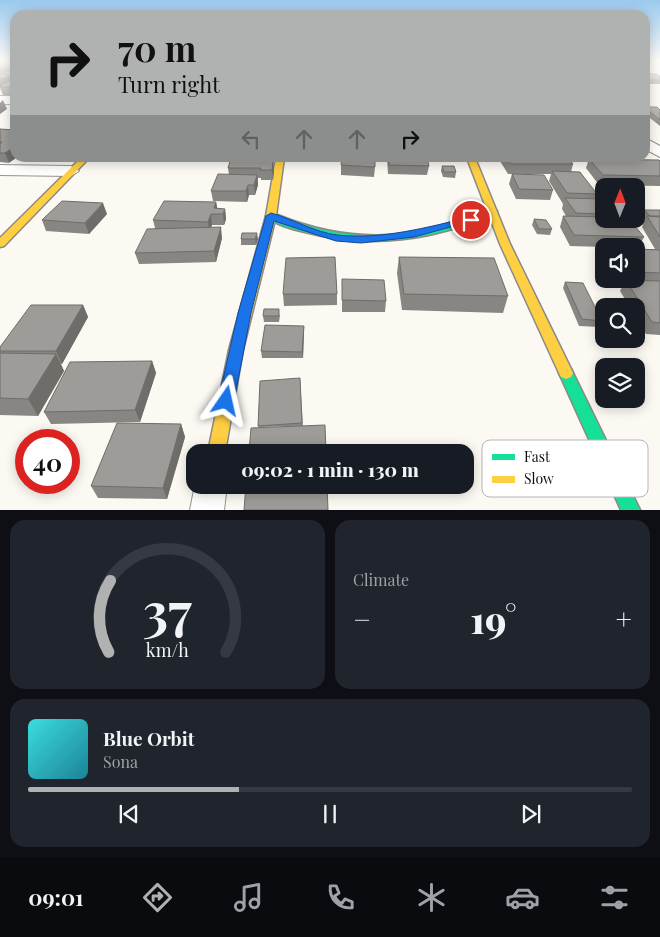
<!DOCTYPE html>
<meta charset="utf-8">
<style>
body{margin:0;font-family:"Playfair Display",serif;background:#20242c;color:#f1f3f6;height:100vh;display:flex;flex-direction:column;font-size:19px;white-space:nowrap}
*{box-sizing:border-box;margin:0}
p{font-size:16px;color:#9ea1a6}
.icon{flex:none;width:28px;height:28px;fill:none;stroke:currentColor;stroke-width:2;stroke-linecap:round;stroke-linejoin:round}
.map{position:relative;height:510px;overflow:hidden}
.side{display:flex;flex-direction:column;gap:10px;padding:10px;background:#0d0f14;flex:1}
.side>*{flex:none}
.hud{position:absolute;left:10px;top:10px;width:640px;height:152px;border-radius:15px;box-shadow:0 2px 12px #0003;background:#b0b1b1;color:#111;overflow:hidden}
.needle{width:32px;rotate:1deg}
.controls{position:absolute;left:595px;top:178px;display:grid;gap:10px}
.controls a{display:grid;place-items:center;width:50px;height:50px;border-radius:10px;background:#171b24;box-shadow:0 2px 12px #0003;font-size:25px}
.speed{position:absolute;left:15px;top:429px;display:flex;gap:10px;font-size:25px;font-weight:700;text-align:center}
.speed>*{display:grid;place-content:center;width:65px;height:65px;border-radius:50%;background:#171b24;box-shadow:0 2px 12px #0003;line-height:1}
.speed .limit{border:8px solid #d22;background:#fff;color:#111}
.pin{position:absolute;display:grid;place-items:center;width:42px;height:42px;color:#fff;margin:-21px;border:2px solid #fff;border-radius:50%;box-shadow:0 1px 5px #0007}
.me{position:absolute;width:55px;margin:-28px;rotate:11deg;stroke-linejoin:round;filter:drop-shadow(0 0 4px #0008)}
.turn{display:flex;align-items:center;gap:18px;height:105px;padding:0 25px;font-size:22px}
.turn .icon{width:65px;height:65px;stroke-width:2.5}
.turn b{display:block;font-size:35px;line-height:42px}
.lanes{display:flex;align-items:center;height:48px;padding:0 25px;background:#0003;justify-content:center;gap:25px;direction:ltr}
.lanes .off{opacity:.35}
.big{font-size:38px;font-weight:800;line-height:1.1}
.side .card{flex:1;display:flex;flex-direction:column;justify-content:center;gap:8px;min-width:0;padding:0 18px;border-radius:15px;background:#20242c}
.side .dial{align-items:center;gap:0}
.dial svg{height:130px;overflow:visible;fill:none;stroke:#363941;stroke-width:7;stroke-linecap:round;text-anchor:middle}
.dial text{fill:#f1f3f6;stroke:none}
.song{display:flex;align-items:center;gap:15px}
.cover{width:60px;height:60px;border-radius:8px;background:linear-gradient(135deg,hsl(180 70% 55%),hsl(190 70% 35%))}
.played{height:5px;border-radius:2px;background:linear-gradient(90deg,#b0b1b1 35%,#363941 35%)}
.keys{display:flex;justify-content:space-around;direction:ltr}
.heat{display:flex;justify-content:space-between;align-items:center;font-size:28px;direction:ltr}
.side .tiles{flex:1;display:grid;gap:10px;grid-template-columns:1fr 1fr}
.card:last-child{grid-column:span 2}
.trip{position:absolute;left:186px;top:444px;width:288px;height:50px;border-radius:15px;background:#171b24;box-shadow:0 2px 12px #0003;font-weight:800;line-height:50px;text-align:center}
.tabs{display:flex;height:80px;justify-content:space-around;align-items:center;background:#090b0e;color:#9ea1a6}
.tabs .icon{width:35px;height:35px}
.tabs .current{color:#b0b1b1}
.tabs b{font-size:22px;color:#f1f3f6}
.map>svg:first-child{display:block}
</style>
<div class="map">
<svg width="660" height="510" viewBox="0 0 660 510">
<rect width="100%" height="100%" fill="#fbf9f2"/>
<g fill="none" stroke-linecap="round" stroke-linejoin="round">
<defs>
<g id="street">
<rect x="0" y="96" width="15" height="8"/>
<path d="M645,138L660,146V157L645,149Z"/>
<path d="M0,165L71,166L79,171L71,176L0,175Z"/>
<path d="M195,485H227L224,510H190Z"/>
</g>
<g id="fast">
<path d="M492,208L497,211L496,213C433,240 371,250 305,232C293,229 275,225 266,216L271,213L275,214C328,236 381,243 437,227C456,222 473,213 492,208Z"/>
<path d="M566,367L571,369L573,373L640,510H621L559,373L561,369Z"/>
</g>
<g id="slow">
<path d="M81,158H89L4,246L0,247V238Z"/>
<path d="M276,158H284L276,216L243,350L225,452H208L229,350L266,216Z"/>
<path d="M467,158H475L510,244L573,373L571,377L566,379L561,377L559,373L500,244Z"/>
</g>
</defs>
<use href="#street" stroke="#949390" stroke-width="2"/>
<use href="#fast" stroke="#8b8a87" stroke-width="3"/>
<use href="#slow" stroke="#8b8a87" stroke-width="3"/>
<use href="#street" fill="#fefefd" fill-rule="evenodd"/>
<use href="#fast" fill="#16e098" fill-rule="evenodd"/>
<use href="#slow" fill="#ffcf43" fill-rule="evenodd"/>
</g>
<g fill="#888683">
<path d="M0,61H15V95H3L0,88Z"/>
<path d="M645,74L660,76V84H645Z"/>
<path d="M645,107L660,110V126L645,114Z"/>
<path d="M0,129L9,163L0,162Z"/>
<path d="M387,158H427L429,166L427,175L388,174Z"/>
<path d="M500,158H568L573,164L571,172L597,194L596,199H604V219L644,237L638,248H636V246H604V247L570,246L560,227L563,216H566L562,209L563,204L549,181L551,174H508L500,161Z"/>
<path d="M589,159L660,161V186L599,185L586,168Z"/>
<path d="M264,161H273L274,171L273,180H261V178H258V185L255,195H249L247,202L213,201L211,191L229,175L228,168Z"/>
<path d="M341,165L375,167L374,177L341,175Z"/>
<path d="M442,166L456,172L455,178L443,177L441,171Z"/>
<path d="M512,174L553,190L550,200L516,199L509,184Z"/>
<path d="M216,202L217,208L225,209L226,219L224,225H212L211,227L222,238L216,262L139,264L135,253L155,228L153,220Z"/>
<path d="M644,210H660V335L646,334L636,319V306H629L620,291L624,283H623L621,279H636V249H655L642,227L643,225L640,221Z"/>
<path d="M107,214L89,234L46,231L42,220Z"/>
<path d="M534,219L552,229L550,235L537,234L532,225Z"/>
<path d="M241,239H258L256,245H241Z"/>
<path d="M399,257L508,296L503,313L402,310L397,273Z"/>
<path d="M342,279L386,301L385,312H342Z"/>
<path d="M565,282L602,321L599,327L579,326L563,288Z"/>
<path d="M283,294H337V305L284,306Z"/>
<path d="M83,305L88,317L62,364H61L64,371L38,416L0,415V347Z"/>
<path d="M280,315L279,322H264L263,316Z"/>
<path d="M304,326L303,358H262L261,351Z"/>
<path d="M152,361L156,373L140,422L51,424L44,412Z"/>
<path d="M600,368H604V385L597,374Z"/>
<path d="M300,378L303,426L258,427V426Z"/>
<path d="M181,424L185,437L167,499L98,498L91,486Z"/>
</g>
<g fill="#6f6d6a">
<path d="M15,63V72L0,76V68Z"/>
<path d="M11,76L14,83L0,87V79Z"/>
<path d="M3,100L7,109L0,114V103Z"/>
<path d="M15,146V158H16L9,163L5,153Z"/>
<path d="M273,161L274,171L273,180L272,170Z"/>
<path d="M257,175L258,185L255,195L254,185Z"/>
<path d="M248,185L249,195L247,202L246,191Z"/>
<path d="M216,202L218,212L214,208Z"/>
<path d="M103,203L107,214L89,234L85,223Z"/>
<path d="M225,209L226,219L224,225L223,214Z"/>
<path d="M211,214L212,225L209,233L208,222Z"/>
<path d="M221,227L222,238L216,262L214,251Z"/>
<path d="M257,233L258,239L256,245L255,239Z"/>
<path d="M83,305L88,317L62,364L56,351Z"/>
<path d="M304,326V332L303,358L302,352Z"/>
<path d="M56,354L64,371L38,416L28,399Z"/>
<path d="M152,361L156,373L140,422L135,410Z"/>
<path d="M181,424L185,437L167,499L163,488Z"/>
</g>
<g fill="#9e9c98" stroke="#6f6d6a">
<path d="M0,61H15V63L0,68Z"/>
<path d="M15,70V76L14,77L2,73Z"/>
<path d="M0,73L11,76L0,79Z"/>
<path d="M645,74H656L660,76V80H645Z"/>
<path d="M15,78V87H0V86Z"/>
<path d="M645,107H657L660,110V120L645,108Z"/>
<path d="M0,129L15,130V146L5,153H0V144L2,142H0Z"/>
<path d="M231,158H264L263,161H273L272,170H260L261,168H228Z"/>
<path d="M342,158H375V167L341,165Z"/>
<path d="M389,158H427L429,166L389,165Z"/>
<path d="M506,158H568L573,164H511Z"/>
<path d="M589,159L659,160L660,161V176L603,175Z"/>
<path d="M442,166H454L456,172H444Z"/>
<path d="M552,171L580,172L597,194L567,193Z"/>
<path d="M218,174L257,175L254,185H248L246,191H211Z"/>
<path d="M512,174L544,175L553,190L519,189Z"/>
<path d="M565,198L604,199V214L576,213Z"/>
<path d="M62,201L103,203L85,223L42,220Z"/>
<path d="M164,201L216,202L214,208L225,209L223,214H211L208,222L153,220Z"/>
<path d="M644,210H660V216H650Z"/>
<path d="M563,216L604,217V219H629L644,237L574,235Z"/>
<path d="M647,216L660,217V237Z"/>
<path d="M534,219L546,220L552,229H539Z"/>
<path d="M221,227L214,251L135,253L147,229Z"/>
<path d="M242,233H257L255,239H241Z"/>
<path d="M610,241L631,242L634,246H613Z"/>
<path d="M636,249L660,250V273L636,272Z"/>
<path d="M335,257L337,294H283L286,258Z"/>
<path d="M399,257L494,258L508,296L404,294Z"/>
<path d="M342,279L384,280L386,301L342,300Z"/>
<path d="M626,280L660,281V323L652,322Z"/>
<path d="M565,282L583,283L602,321L582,319Z"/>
<path d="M31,305H83L56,351H0V347Z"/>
<path d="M264,309H279V316H263Z"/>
<path d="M265,325L304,326L302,352L261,351Z"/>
<path d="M0,353L56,354L28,399L0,398Z"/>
<path d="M152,361L135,410L44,412L70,362Z"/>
<path d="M600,368H604V374Z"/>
<path d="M300,378L302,423L258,426L260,381Z"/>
<path d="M117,423L181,424L163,488L91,486Z"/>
<path d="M325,425L326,452H249L251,428Z"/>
<path d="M246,485H327L328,510H244Z"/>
</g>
<linearGradient id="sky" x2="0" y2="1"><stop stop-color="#9ac9ee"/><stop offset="0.46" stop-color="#fdfcf9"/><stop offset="1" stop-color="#fdfcf9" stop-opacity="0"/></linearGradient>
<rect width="660" height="132" fill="url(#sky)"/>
<path fill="#1a73e8" stroke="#114b97" d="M271,213C293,219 314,232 337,235C382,240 428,227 471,217L476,220L414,237L361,243L336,241L274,221L251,313L234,401L231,406L226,408L220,406L218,401L238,313L266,216Z"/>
<rect x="482" y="440" width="166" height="57" rx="8" fill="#fff" stroke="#b6b6b6" stroke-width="1"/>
<rect x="492" y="454" width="23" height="6" fill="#16e098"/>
<rect x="492" y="476" width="23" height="7" fill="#ffcf43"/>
<g font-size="14" fill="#0d0d0d">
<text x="524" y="462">Fast</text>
<text x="524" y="484">Slow</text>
</g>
</svg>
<div class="controls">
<a><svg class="needle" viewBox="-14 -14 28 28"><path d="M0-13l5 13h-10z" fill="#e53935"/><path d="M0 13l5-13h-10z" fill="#9ea1a6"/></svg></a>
<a><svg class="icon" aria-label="sound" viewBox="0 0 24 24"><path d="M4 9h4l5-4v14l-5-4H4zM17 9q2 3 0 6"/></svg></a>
<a><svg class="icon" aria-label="search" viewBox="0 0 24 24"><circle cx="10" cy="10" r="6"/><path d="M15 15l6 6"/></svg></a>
<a><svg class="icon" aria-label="layers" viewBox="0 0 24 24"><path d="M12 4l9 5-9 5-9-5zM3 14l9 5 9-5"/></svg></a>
</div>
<div class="speed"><div class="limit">40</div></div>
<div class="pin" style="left:471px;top:220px;background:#d93025"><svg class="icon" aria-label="arrive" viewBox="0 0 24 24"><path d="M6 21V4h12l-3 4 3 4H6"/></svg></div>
<svg class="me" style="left:226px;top:401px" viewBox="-20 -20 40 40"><path d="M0-17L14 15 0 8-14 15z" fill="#1a73e8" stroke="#fff" stroke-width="4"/></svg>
<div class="trip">09:02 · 1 min · 130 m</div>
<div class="hud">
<div class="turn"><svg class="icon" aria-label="right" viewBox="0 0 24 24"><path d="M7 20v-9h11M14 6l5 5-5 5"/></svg><div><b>70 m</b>Turn right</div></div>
<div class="lanes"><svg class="icon off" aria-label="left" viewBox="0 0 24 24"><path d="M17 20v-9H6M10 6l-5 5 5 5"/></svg><svg class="icon off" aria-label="ahead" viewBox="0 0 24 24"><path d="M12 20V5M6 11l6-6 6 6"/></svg><svg class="icon off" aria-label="ahead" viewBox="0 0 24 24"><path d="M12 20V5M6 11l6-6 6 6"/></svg><svg class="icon" aria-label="right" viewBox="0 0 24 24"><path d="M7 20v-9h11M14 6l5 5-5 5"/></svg></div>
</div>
</div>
<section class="side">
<div class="tiles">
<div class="card dial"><svg viewBox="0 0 100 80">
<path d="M14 69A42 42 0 1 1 86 69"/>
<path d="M14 69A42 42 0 0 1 15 25" stroke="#b0b1b1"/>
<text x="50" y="56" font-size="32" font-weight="700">37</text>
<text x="50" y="72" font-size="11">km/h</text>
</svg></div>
<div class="card"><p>Climate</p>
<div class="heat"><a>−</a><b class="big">19°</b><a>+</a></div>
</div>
<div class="card">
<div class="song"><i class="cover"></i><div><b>Blue Orbit</b><p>Sona</p></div></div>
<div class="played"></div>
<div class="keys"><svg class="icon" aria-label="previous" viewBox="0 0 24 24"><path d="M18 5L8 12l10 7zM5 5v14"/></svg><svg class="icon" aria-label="pause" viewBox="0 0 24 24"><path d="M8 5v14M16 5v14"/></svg><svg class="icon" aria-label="next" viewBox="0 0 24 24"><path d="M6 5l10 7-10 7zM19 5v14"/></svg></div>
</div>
</div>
</section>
<nav class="tabs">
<b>09:01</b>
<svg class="icon current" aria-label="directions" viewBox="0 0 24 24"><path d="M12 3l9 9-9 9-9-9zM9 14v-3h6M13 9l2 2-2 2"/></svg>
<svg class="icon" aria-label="music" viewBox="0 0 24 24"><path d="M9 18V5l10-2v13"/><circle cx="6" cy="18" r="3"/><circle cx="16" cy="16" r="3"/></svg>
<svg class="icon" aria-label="phone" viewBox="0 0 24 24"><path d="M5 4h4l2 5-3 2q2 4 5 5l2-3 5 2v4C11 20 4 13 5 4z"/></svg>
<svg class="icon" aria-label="climate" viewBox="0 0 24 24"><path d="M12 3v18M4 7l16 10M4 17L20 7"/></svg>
<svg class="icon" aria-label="car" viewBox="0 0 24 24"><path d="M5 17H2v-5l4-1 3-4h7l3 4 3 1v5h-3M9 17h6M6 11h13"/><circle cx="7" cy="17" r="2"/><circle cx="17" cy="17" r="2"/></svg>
<svg class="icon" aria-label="filters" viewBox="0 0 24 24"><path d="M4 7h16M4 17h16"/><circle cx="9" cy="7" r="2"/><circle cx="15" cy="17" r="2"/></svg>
</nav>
